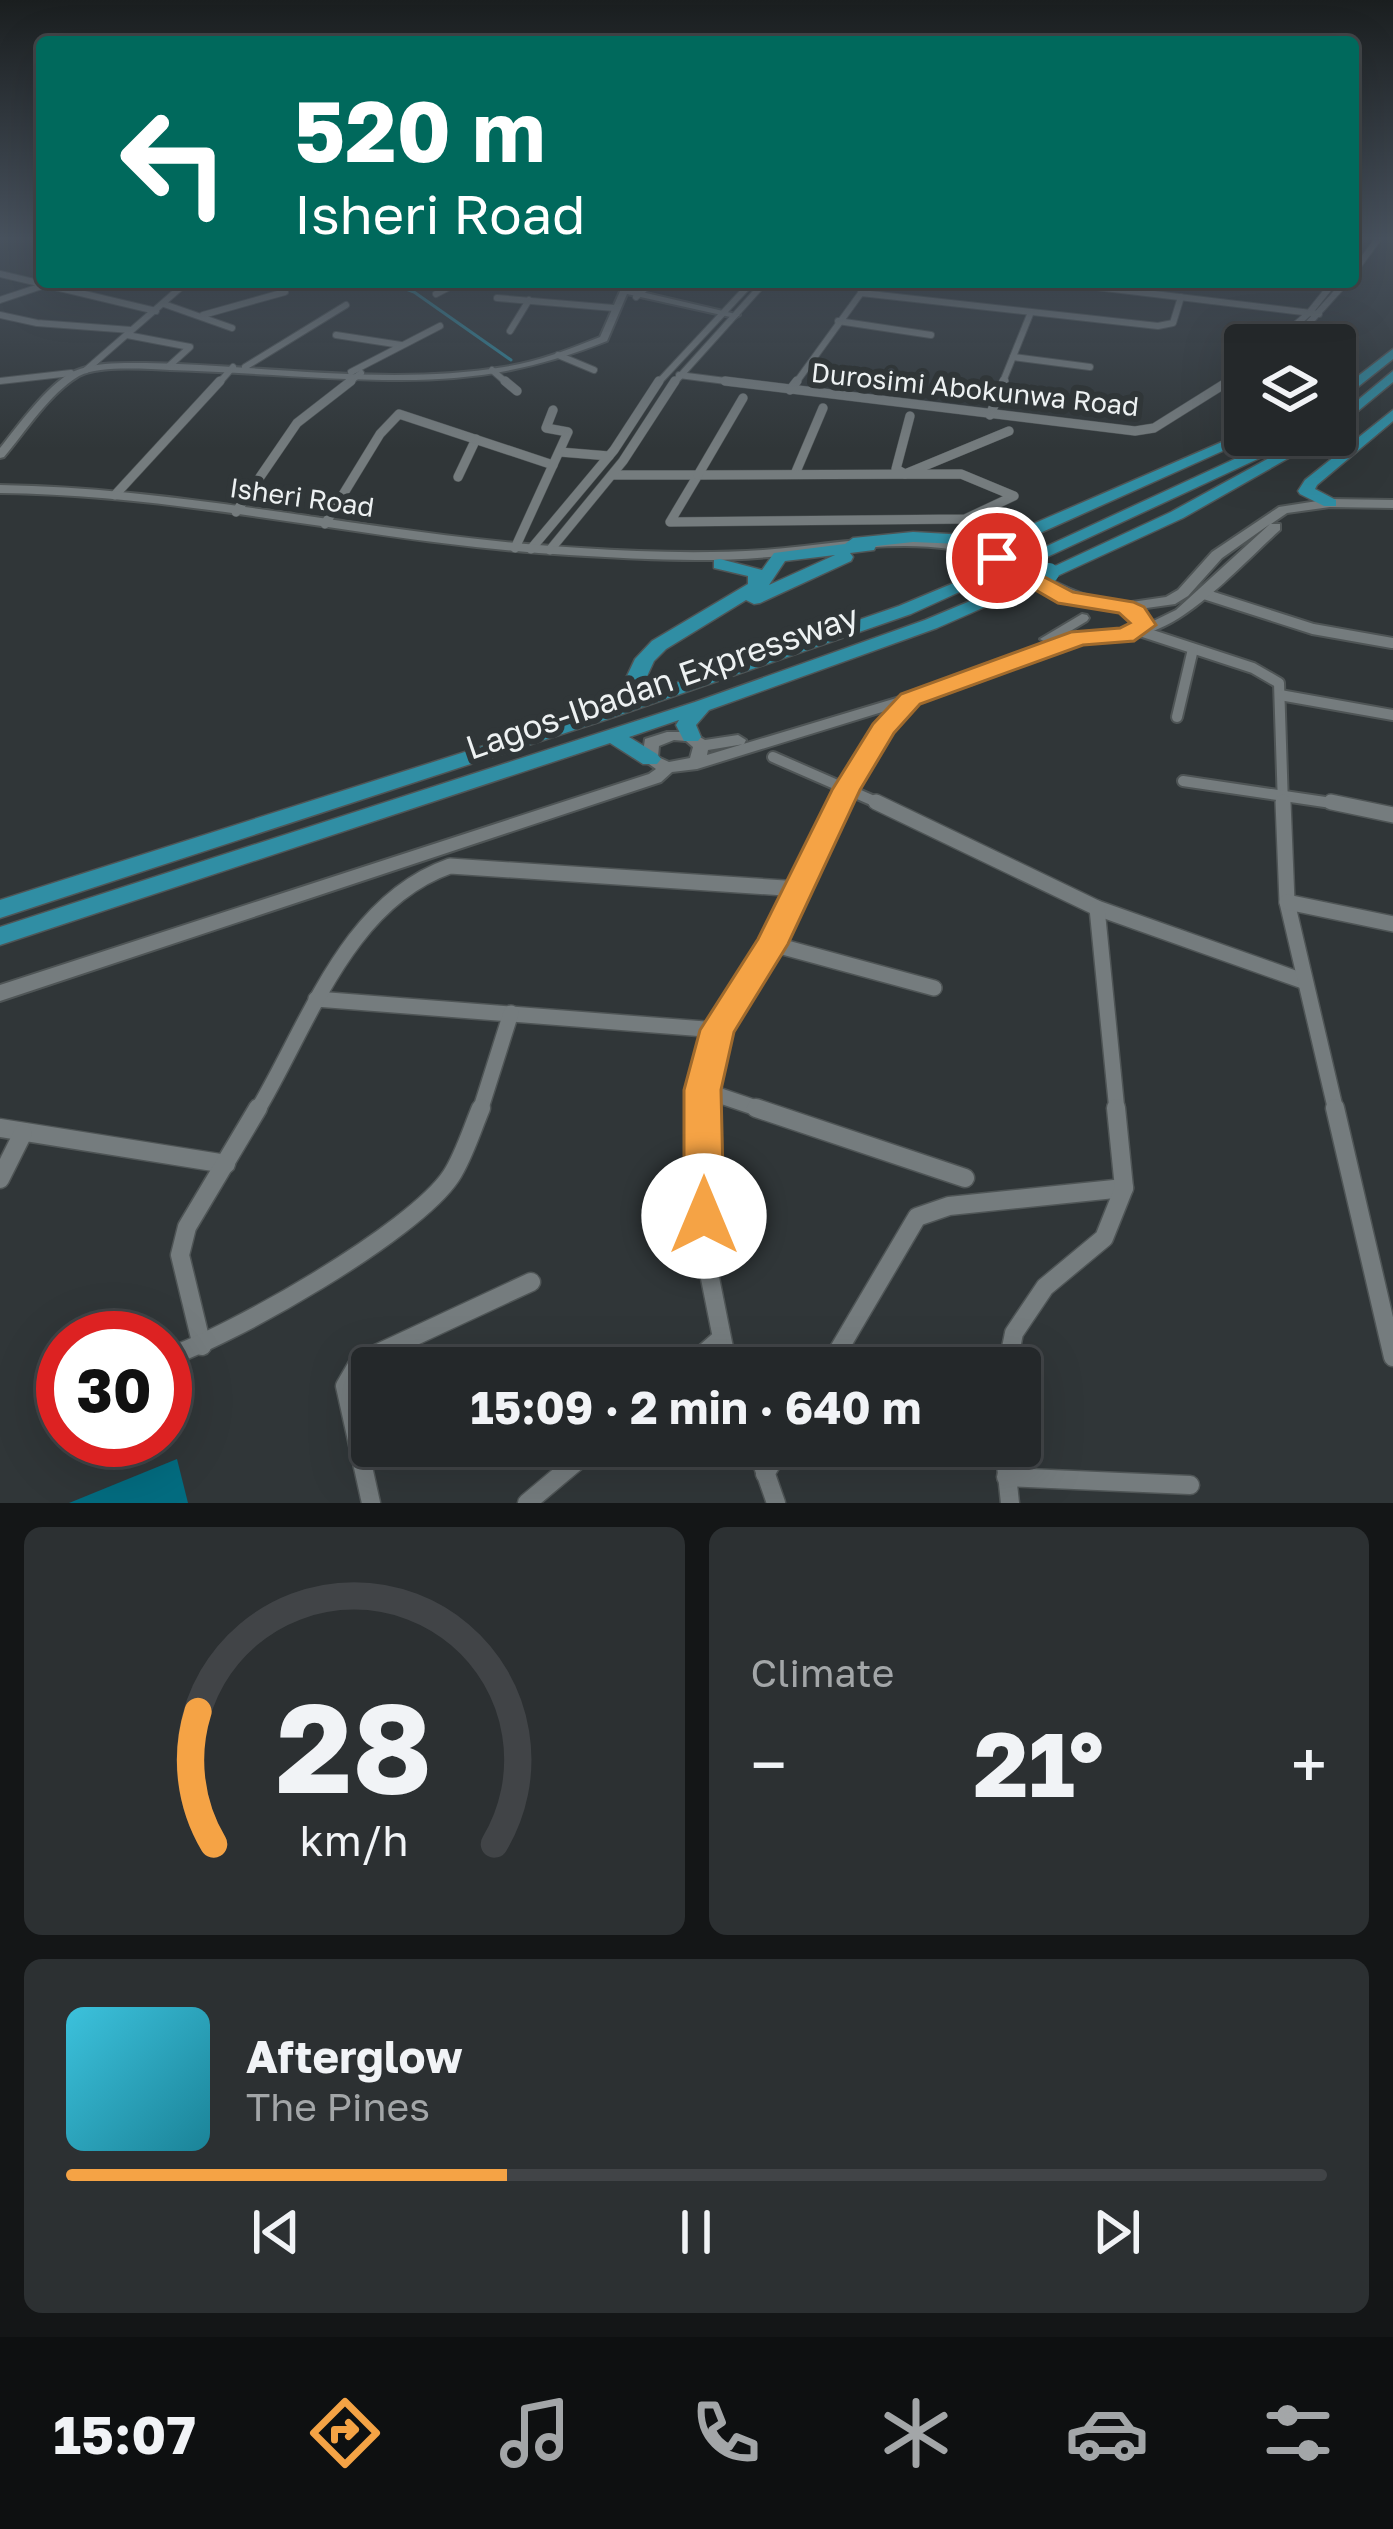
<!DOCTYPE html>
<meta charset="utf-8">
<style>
body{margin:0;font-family:"Golos Text",sans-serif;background:#2c3032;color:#f1f3f6;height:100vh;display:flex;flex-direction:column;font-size:45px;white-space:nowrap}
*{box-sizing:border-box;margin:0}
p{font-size:39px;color:#a3a6a8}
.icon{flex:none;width:66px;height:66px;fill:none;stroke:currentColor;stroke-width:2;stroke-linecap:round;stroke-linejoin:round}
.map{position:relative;height:1503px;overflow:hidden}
.sheet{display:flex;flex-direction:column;gap:24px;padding:24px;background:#141617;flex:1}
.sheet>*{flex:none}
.banner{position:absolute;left:36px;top:36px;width:1323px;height:252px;border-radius:12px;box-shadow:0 12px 48px #0002,0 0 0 3px #414447;background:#00695c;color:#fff;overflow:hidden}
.buttons{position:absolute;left:1224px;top:324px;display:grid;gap:24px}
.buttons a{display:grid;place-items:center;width:132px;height:132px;border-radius:12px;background:#24282a;box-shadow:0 12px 48px #0002,0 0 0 3px #414447;font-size:60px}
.speed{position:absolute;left:36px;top:1311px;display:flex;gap:24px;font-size:60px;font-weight:700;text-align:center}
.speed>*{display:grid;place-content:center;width:156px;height:156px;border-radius:50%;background:#24282a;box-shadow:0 12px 48px #0002,0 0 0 3px #414447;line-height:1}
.speed .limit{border:18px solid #d22;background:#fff;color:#111}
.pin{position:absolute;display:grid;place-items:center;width:102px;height:102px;color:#fff;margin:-51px;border:6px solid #fff;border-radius:50%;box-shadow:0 3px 12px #0007}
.me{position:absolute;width:132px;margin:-66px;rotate:0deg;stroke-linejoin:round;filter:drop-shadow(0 0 9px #0008)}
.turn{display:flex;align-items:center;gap:42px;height:252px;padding:0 60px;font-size:54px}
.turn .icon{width:156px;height:156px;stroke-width:2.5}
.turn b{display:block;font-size:84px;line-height:102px}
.big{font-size:90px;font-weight:700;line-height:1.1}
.sheet .card{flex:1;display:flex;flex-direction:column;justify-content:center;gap:18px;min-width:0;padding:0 42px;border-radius:18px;background:#2c3032}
.sheet .dial{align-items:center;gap:0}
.dial svg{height:312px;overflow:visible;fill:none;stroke:#414447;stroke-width:7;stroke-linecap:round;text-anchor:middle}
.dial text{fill:#f1f3f6;stroke:none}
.song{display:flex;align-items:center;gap:36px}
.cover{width:144px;height:144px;border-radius:18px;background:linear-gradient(135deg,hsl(190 70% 55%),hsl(190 70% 35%))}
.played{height:12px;border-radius:6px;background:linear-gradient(90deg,#f5a345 35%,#414447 35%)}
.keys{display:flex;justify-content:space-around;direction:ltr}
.heat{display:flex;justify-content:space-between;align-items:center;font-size:66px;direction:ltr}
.sheet .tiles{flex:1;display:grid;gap:24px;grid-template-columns:1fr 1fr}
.card:last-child{grid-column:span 2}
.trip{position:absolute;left:351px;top:1347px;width:690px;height:120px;border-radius:12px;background:#24282a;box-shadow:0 12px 48px #0002,0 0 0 3px #414447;font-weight:700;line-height:120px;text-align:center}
.menu{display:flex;height:192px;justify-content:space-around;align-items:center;background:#0e1011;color:#a3a6a8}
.menu .icon{width:84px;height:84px}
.menu .selected{color:#f5a345}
.menu b{font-size:54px;color:#f1f3f6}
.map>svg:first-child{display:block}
</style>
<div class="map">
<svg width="1393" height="1503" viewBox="0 0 1393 1503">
<rect width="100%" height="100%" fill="#303638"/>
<path fill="#036c80" d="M177,1459L188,1503H69Z"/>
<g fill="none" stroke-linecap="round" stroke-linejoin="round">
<path stroke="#2d8599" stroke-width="3" d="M387,282L414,292L511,360"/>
<defs>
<g id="street-far4">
<path d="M1353,273L1378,239"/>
<path d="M0,274L156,311"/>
<path d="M1055,282L1319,314"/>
<path d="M861,293L1158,326L1173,323L1181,297"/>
<path d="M436,294L459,282"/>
<path d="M636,297L652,282"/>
<path d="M497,298L614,308"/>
<path d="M0,300L39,287"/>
<path d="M164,304L232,328"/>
<path d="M0,315L37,323L131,330"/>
<path d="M203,315L285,292"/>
<path d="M838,321L931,335"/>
<path d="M510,331L529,300"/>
<path d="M127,335L190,347L169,366"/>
<path d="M336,335L401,345"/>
<path d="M1272,345L1309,313L1334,282"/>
<path d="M1289,345L1346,282"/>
<path d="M558,355L594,370"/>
<path d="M1013,357L1090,367"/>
<path d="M245,367L346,305"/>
<path d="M86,370L187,282"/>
<path d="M492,370L508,384"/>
<path d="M351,372L440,326"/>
<path d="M679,375L749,384"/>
<path d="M0,381L71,373"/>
<path d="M218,384L233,367"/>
<path d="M347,384L361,373"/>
<path d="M657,384L752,282"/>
<path d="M673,384L765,282"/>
<path d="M795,384L869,282"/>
<path d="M1002,384L1031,312"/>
<path d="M1224,384L1245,365"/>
</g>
<g id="street-far3">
<path d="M505,381L517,391"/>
<path d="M725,381L1135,431L1154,428L1229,381"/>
<path d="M790,390L797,381"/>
<path d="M990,415L1004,381"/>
<path d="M910,416L896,469L905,474L1009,431"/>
<path d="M560,452L609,456"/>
<path d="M795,474L823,408"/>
<path d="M961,474L1014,496L965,519L670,522L698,475Z"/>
<path d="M612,475H698"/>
<path d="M698,475L743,398"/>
<path d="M458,477L476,439"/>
<path d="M115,495L220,381"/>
<path d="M236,512L297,423L351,381"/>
<path d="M325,524L380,434L399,414L553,465"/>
<path d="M515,548L568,432L546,428L553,410"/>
<path d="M531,549L614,450L659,381"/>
<path d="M550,550L623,461L675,381"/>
</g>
<g id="street-far2">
<path d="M1204,594L1313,629L1392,643"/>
<path d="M1140,631L1253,668L1279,683L1283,805"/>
<path d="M1280,695L1393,715"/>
<path d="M1177,717L1193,649"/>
<path d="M773,757L883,805"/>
<path d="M1183,781L1345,805"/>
<path d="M841,805L877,744L911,699"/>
</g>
<g id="street-far1">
<path d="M876,802L1097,908L1303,981"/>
<path d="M1283,802L1287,902L1336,1111"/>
<path d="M1331,802L1393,815"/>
<path d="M1287,902L1393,924"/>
<path d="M1097,908L1117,1111"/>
<path d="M772,944L934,988"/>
<path d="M316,999L718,1030"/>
<path d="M703,1090L765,1111"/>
<path d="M257,1111C309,1024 347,902 450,866L800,889"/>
<path d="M480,1111L511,1013"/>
<path d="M703,1111C711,1020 745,985 789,910C809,875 824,838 843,802"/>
</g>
<g id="street">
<path d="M703,1108L704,1248L728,1368"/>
<path d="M756,1108L965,1178"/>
<path d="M1335,1108L1393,1357"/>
<path d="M0,1128L226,1164"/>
<path d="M0,1179L23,1133"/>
<path d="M202,1346L180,1255L187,1227L258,1108"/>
<path d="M165,1358C230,1337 414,1232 451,1176C464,1156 472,1129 481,1108"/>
<path d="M687,1368L718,1341"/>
<path d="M828,1368L917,1217L949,1206L1124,1188"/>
<path d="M1007,1368L1014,1333L1045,1287L1104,1238L1124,1188L1116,1108"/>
<path d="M756,1446L776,1503"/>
<path d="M1004,1446L1010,1503"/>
<path d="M765,1474L782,1446"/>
<path d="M1006,1477L1190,1485"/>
<path d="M371,1503L345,1386L359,1362L531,1282"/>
<path d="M527,1503L595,1446"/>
</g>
<g id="secondary">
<path d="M624,282H632L629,289L740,315L735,318L627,294L607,341C536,369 477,380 401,380C324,380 247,372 170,370C147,369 99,365 79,376C49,394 26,431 4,457L0,458V448C19,425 52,377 80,369C100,362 125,363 146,363C263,365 388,386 504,367C537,362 568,350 600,337Z"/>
<path d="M0,485C196,488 386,537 581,548C641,552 703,554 763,550C826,545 892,531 955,542C1009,551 1053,589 1107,601L1109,604L1102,608C1087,605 1072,602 1058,596C1022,581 990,555 950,549C890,540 829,553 769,557C703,563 636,559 569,555C378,544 192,495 0,493Z"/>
<path d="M1330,499L1393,500V508L1330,507L1287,513L1271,524H1280V530C1246,560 1180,635 1135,634L1133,631L1176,610L1270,524L1222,558L1188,596L1175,604L1125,611L1118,607L1125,603L1166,597L1178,590L1212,552L1279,507Z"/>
<path d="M1082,614L1087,615L1089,618L1087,621L1052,642L1047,643L1040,639Z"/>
<path d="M1107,630L1112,631L1114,634L1112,637L1083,641L973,684L697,769L672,772L661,782L0,1001V985L649,774L656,769L642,759L645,739L667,732H691L705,740L738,735L746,740L744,744L708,750L707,755L963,678L1075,634ZM674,740L686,741L693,747L690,758L669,762L658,757L659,746Z"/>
</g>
<g id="highway">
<path d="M1393,349V359L1335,405V394Z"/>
<path d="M1393,371V382L1335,430V419Z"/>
<path d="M1393,410V421L1317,485L1315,489L1336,500V506H1324L1300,494L1298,491L1305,480Z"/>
<path d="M1245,432L1258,435L1011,546L913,542L876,546L874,550L850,553L853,557L851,561L760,603L754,604L746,600L666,649L654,661L638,696L899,606L973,575H985L988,579L911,614L608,719L0,918V900L603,708L620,691L635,659L652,641L748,584V576L714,568V560L720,559L762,570L774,553L845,544L853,538L913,532L1003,537ZM835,555L769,585L785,561Z"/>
<path d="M1275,435H1292L1264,456L1032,564L1026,565L1017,560L1254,450Z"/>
<path d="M1311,435H1329L1183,518L1055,577H1043L1040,573L1171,512Z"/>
<path d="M1006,586L1015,591L1012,595L937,628L709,710L696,725L701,737L698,741H684L676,725L679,720L629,737L657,754L661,759L657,764H643L610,743L0,945V927L695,702L925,620Z"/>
</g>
</defs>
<use href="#street-far4" stroke="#4f5556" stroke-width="8"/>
<use href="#street-far3" stroke="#4f5556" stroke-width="10"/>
<use href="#street-far2" stroke="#4f5556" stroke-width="14"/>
<use href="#street-far1" stroke="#4f5556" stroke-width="18"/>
<use href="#street" stroke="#4f5556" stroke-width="21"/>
<use href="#secondary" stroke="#4f5556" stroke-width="4"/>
<use href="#highway" stroke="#4f5556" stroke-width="3"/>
<use href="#street-far4" stroke="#757c7e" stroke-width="6"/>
<use href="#street-far3" stroke="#757c7e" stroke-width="9"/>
<use href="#street-far2" stroke="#757c7e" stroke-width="10"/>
<use href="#street-far1" stroke="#757c7e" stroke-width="15"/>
<use href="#street" stroke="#757c7e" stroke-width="18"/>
<use href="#secondary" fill="#757c7e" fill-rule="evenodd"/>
<use href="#highway" fill="#308ea4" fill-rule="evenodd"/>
<defs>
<path id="highway-bridge-far1" d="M1006,568L1026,560"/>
<g id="highway-bridge">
<path d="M979,579L1014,565"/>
<path d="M1006,591L1049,573"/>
</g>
</defs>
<use href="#highway-bridge-far1" stroke="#4f5556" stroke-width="16" stroke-linecap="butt"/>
<use href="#highway-bridge" stroke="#4f5556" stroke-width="22" stroke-linecap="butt"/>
<use href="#highway-bridge-far1" stroke="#308ea4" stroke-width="15"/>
<use href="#highway-bridge" stroke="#308ea4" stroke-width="20"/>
</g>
<linearGradient id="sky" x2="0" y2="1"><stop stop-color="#1a1e1f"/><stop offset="0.53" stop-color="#48525e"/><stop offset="1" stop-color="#48525e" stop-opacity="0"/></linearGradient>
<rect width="1393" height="449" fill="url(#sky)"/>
<path fill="#f5a345" stroke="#9f6a2d" stroke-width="3" d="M997,552L1073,592L1133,602L1144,607L1156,625L1134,641L1083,645L920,704L894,733L860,790L788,944L734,1032L721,1090L724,1216L718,1229L704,1234L690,1229L684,1216V1090L700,1030L758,939L832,790L873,724L901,694L1071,632L1120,628L1130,623L1119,613L1058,603L989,563L986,558Z"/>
<g text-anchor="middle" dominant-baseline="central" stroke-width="12" stroke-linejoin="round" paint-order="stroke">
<g font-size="27" fill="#edf1f2" stroke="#303638">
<text transform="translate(975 389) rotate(6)">Durosimi Abokunwa Road</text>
<text transform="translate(302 497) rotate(8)">Isheri Road</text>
</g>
<g font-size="33" fill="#edf1f2" stroke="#303638">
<text transform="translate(662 681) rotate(-19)">Lagos-Ibadan Expressway</text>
</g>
</g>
</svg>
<div class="buttons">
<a><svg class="icon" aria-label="layers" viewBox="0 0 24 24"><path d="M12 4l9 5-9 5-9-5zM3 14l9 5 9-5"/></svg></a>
</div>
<div class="speed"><div class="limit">30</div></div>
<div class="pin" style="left:997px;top:558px;background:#d93025"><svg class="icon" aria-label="arrive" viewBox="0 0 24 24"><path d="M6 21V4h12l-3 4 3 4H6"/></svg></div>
<svg class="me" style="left:704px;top:1216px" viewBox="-20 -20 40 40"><circle r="19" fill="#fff"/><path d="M0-13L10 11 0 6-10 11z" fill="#f5a345"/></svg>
<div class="trip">15:09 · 2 min · 640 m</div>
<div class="banner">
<div class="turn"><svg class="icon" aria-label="left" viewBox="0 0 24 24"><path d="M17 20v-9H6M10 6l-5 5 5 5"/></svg><div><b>520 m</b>Isheri Road</div></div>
</div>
</div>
<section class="sheet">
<div class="tiles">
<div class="card dial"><svg viewBox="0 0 100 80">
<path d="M14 69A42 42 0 1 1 86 69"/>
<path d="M14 69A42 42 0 0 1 10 35" stroke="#f5a345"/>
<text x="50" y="56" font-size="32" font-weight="700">28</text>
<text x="50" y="72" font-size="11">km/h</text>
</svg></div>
<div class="card"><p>Climate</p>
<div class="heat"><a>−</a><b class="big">21°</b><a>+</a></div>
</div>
<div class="card">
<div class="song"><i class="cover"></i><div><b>Afterglow</b><p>The Pines</p></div></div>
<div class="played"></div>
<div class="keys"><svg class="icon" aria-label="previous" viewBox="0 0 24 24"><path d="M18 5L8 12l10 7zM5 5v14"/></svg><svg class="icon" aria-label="pause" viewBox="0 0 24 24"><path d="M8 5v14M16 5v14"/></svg><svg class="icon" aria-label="next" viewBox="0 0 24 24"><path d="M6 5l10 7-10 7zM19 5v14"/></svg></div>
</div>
</div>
</section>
<nav class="menu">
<b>15:07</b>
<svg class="icon selected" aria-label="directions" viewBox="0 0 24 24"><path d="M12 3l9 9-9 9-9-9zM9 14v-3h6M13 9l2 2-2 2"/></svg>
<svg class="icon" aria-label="music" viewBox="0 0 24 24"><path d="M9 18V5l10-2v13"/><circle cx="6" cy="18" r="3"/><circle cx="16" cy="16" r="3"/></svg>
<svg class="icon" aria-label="phone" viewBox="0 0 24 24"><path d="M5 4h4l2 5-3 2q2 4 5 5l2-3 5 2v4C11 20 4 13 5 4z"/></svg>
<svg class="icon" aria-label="climate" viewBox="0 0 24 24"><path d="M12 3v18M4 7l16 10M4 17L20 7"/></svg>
<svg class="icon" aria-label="car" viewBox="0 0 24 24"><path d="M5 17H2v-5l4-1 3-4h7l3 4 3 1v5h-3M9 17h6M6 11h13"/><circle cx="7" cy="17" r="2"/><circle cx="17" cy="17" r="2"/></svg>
<svg class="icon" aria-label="filters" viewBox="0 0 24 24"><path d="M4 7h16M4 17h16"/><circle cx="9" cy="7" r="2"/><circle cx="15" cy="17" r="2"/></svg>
</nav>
